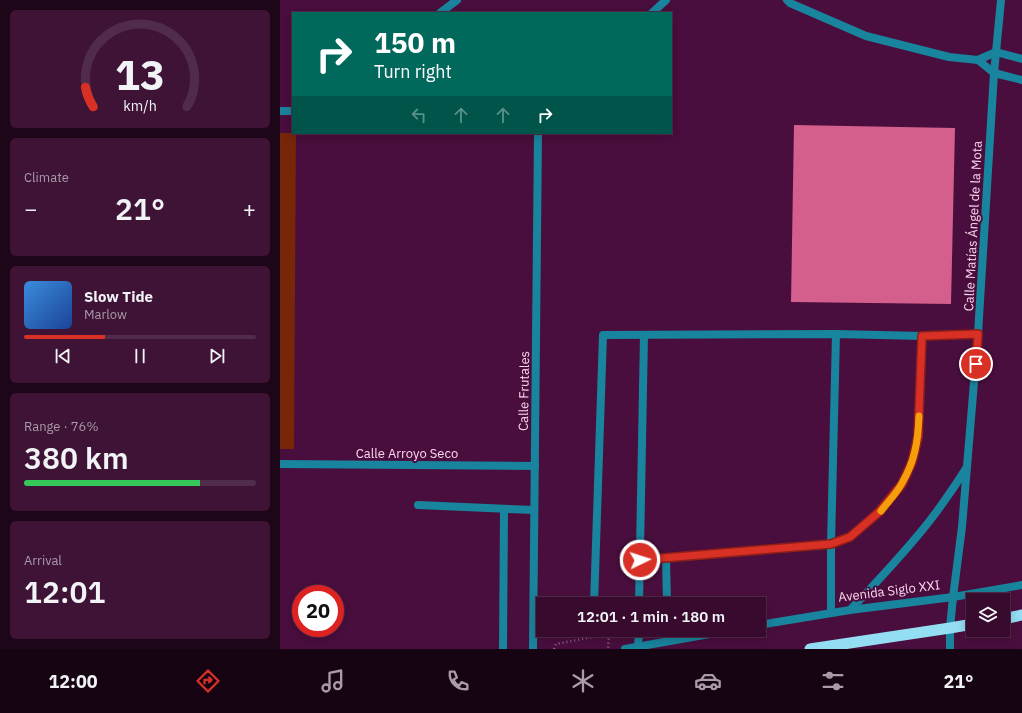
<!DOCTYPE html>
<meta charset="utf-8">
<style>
body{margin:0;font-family:"IBM Plex Sans",sans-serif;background:#3e1336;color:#f1f3f6;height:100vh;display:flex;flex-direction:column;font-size:15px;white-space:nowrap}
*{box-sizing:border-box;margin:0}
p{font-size:13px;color:#aa9aaa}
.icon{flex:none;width:22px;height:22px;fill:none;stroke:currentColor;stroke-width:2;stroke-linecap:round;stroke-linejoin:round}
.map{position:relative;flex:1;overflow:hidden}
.details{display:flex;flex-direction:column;gap:10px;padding:10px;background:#1e0619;width:280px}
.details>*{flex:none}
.hud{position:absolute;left:12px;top:12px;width:380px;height:122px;border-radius:0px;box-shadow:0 2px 10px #0003,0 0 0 1px #512b4a;background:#00695c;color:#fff;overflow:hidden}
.tools{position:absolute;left:686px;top:593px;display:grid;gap:8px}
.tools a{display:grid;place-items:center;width:44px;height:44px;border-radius:0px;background:#370a2e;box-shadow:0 2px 10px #0003,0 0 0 1px #512b4a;font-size:20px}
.speed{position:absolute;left:12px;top:585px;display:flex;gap:8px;font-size:20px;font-weight:700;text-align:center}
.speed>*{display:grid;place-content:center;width:52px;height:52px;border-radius:50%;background:#370a2e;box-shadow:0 2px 10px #0003,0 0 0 1px #512b4a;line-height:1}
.speed .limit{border:6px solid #d22;background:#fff;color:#111}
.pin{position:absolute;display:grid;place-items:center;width:34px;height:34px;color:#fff;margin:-17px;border:2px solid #fff;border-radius:50%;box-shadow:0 1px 4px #0007}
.me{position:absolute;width:44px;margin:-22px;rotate:86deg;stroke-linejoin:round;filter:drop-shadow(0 0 3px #0008)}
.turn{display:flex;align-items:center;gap:14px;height:84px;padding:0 16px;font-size:18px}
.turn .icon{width:52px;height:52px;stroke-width:2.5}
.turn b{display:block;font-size:28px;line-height:34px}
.lanes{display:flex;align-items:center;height:38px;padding:0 16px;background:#0003;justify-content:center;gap:20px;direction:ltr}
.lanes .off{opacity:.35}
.big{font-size:30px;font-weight:600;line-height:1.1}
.details .tile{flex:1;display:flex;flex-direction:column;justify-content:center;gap:6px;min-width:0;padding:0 14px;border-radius:6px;background:#3e1336}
.details .dial{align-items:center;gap:0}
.dial svg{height:104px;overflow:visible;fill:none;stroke:#512b4a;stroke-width:7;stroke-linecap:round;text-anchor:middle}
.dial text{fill:#f1f3f6;stroke:none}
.song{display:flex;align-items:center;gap:12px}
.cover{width:48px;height:48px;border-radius:6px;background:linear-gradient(135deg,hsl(210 70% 55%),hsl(220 70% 35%))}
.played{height:4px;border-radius:2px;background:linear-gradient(90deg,#d93025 35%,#512b4a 35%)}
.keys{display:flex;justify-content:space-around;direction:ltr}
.heat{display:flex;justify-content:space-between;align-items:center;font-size:22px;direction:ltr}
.charge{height:6px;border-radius:3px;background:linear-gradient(90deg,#34c759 76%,#512b4a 0)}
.trip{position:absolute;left:256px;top:597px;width:230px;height:40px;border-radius:0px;background:#370a2e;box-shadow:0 2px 10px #0003,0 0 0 1px #512b4a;font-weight:600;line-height:40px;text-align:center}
.dock{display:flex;height:64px;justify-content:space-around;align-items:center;background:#160412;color:#aa9aaa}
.dock .icon{width:28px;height:28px}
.dock .on{color:#d93025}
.dock b{font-size:18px;color:#f1f3f6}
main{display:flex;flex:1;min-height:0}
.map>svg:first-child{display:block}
</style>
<main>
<section class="details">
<div class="tile dial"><svg viewBox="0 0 100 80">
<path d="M14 69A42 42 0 1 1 86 69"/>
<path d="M14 69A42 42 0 0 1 8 54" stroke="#d93025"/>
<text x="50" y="56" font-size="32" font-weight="700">13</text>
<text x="50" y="72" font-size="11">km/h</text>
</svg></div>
<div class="tile"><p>Climate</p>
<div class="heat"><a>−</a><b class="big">21°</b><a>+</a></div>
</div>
<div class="tile">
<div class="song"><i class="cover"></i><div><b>Slow Tide</b><p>Marlow</p></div></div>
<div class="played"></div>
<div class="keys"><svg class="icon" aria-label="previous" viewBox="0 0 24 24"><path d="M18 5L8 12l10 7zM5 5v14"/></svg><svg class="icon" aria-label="pause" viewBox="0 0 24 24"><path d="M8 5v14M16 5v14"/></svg><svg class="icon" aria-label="next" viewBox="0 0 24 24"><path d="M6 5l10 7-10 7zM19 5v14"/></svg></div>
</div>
<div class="tile"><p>Range · 76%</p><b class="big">380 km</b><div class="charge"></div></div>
<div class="tile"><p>Arrival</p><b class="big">12:01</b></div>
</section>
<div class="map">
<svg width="742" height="649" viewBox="0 0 742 649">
<rect width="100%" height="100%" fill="#490e3d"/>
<path fill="#772608" d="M0,133H16L14,449H0Z"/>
<path fill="#d45f8c" d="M514,125L675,128L671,304L511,302Z"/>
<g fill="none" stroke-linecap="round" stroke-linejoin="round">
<path stroke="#97658b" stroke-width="2.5" stroke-dasharray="1 3" stroke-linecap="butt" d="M274,649L276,644L329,634L328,649"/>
<g stroke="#19849d" stroke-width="8">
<path d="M138,505L254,510"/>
<path d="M386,558L387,604"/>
<path d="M360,560L551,544L570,537L599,512L622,484L632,462L638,437L642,336"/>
<path d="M314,604L323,335L556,334L642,336L698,334"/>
<path d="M340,604L359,602"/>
<path d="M359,604L364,335"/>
<path d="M551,613V544L556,334"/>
<path d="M388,630L389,641"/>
<path d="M358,647L359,630"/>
<path d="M223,649L224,509"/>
</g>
<g stroke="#19849d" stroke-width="8">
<path d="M507,0L510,3L586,36L669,57L698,60"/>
<path d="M160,13L177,0"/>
<path d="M372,13L386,0"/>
<path d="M698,60L714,73L742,80"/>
<path d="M698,60L716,52L742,59"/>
<path d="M0,111H13"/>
<path d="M0,464L255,466"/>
<path d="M673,597L682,527L698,334L714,73L721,0"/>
<path d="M253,649L258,133"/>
</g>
<g stroke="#19849d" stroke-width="8">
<path d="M570,610C597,582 624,553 648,523C662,505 675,486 687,467"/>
<path d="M479,625L570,610L673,597L742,585"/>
<path d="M345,649L452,630"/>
<path d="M670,649V628L673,597"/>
</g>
<g stroke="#94def4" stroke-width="11">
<path d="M723,619L742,615"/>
<path d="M530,649L670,628L693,624"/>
</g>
</g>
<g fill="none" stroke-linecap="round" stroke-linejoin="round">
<defs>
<path id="route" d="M360,560L551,544L570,537L599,512L622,484L632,462L638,437L642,336L698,334L696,364"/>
</defs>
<use href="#route" stroke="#8d1f18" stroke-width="10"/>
<use href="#route" stroke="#d93025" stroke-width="7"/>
<path stroke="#f59e0b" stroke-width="7" d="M601,511C608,502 617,493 622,483C635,461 638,441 639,416"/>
</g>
<g text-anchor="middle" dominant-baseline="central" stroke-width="4" stroke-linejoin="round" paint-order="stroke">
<g font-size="13" fill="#fcd6f0" stroke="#490e3d">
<text transform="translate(693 226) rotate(-87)">Calle Matías Ángel de la Mota</text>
<text transform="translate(244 391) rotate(-89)">Calle Frutales</text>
<text x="127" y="453">Calle Arroyo Seco</text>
<text transform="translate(609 591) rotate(-7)">Avenida Siglo XXI</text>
</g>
</g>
</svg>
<div class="tools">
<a><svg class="icon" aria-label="layers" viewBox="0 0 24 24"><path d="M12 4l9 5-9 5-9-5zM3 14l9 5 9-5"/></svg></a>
</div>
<div class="speed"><div class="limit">20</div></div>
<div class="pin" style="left:696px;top:364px;background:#d93025"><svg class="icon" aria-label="arrive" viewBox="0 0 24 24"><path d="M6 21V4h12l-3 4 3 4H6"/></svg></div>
<svg class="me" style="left:360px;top:560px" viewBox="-20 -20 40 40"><circle r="17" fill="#d93025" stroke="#fff" stroke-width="3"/><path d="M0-11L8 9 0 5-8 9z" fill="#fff"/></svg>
<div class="trip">12:01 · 1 min · 180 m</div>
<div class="hud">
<div class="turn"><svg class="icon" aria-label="right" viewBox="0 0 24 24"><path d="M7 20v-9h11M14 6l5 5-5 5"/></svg><div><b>150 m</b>Turn right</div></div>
<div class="lanes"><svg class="icon off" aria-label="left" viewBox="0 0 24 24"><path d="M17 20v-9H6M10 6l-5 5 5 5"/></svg><svg class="icon off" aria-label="ahead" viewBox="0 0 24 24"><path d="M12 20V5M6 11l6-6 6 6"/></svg><svg class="icon off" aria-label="ahead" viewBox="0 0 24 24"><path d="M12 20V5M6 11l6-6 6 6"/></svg><svg class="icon" aria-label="right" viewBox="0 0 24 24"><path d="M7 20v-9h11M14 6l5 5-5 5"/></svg></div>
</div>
</div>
</main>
<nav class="dock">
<b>12:00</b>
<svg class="icon on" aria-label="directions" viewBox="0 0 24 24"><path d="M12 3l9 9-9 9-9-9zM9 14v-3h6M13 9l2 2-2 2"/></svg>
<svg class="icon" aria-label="music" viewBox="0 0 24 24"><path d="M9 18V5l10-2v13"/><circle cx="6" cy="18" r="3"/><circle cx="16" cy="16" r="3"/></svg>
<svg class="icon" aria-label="phone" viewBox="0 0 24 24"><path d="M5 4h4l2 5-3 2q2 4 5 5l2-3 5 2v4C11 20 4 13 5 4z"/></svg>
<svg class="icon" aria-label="climate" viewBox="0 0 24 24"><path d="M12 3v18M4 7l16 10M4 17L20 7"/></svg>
<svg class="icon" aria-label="car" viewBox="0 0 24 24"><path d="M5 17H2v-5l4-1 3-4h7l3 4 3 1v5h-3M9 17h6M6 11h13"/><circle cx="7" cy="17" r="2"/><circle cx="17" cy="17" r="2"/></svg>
<svg class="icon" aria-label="filters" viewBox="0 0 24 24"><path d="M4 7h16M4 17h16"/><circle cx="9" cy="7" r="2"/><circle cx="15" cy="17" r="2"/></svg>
<b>21°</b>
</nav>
